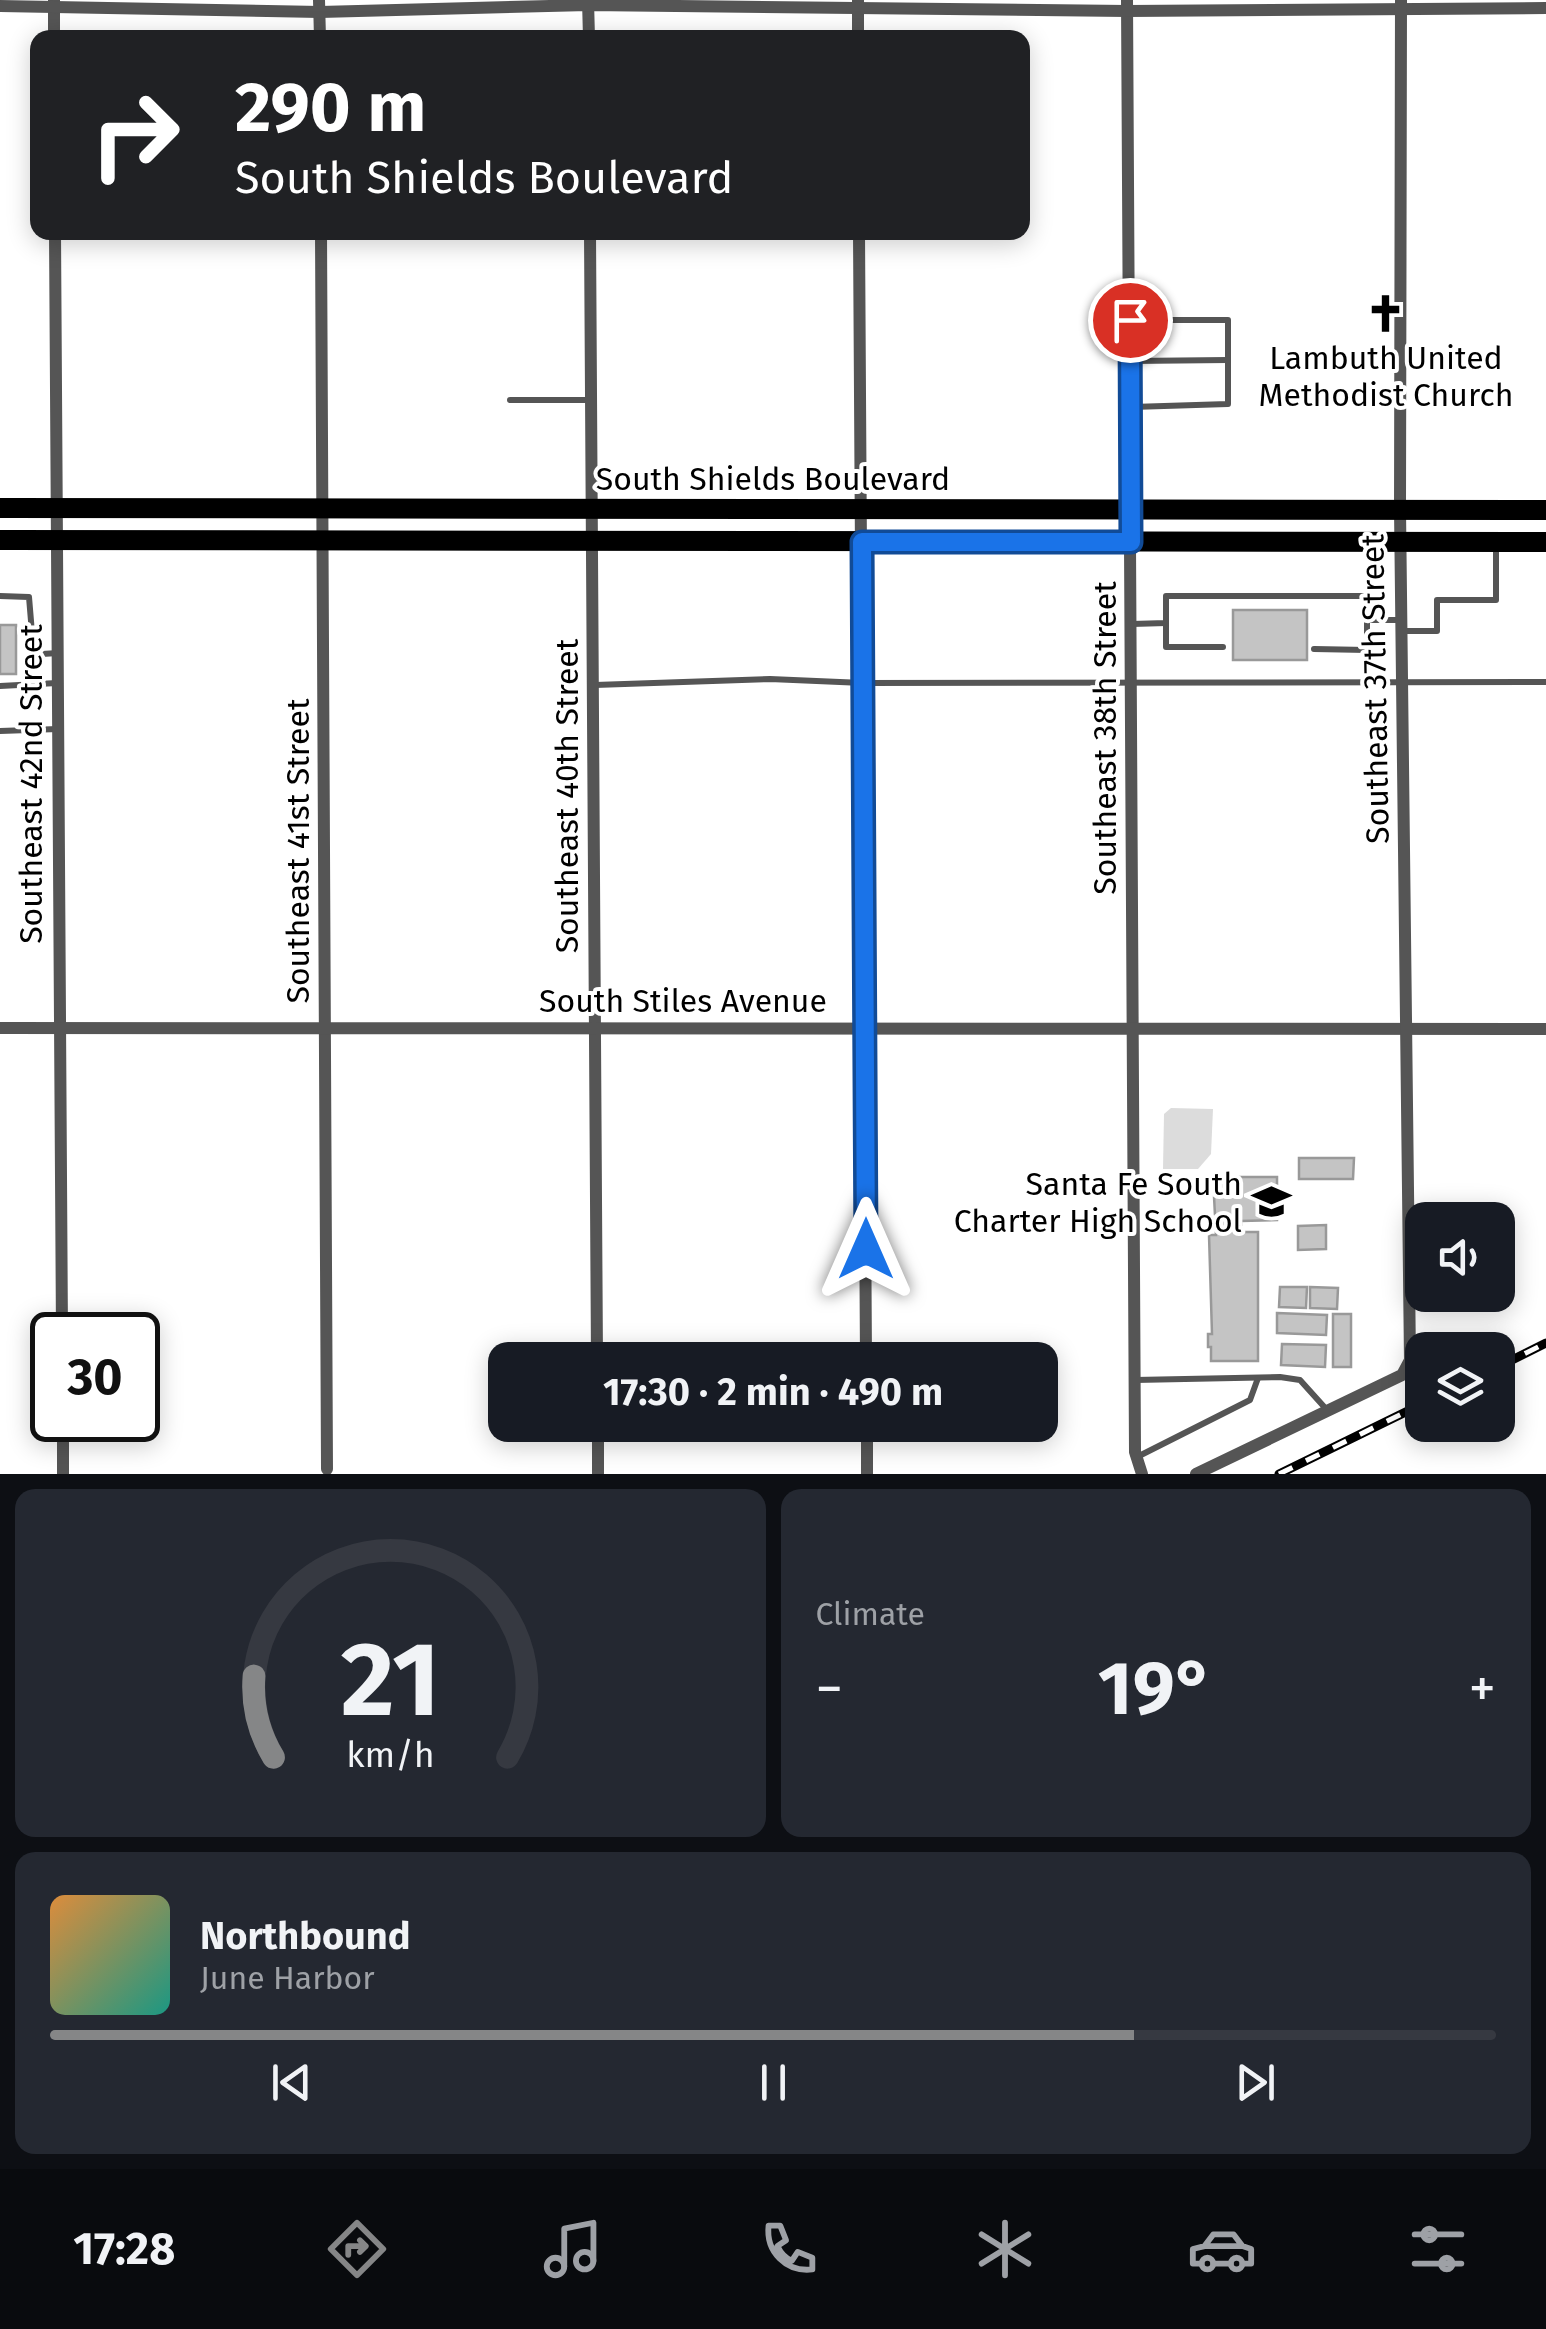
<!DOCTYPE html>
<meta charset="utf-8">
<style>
body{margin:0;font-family:"Fira Sans",sans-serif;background:#242831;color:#f1f3f6;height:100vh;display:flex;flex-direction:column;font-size:38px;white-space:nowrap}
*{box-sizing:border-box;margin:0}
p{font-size:32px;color:#9ea1a6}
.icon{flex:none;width:55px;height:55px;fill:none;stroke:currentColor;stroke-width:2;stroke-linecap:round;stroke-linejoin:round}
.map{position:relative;height:1474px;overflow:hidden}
.side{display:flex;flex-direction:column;gap:15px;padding:15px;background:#0d0f14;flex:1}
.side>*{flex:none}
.banner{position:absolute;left:30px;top:30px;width:1000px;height:210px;border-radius:20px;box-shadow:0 5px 25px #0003;background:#202124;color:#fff;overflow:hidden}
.controls{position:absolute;left:1405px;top:1202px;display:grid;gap:20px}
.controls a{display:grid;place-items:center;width:110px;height:110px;border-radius:20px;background:#171b24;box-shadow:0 5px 25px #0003;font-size:50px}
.speed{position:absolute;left:30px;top:1312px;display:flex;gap:20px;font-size:50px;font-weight:700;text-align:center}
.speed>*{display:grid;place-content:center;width:130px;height:130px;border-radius:50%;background:#171b24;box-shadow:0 5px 25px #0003;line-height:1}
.speed .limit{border:5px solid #111;border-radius:15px;background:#fff;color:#111}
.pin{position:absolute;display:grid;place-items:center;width:85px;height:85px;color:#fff;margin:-42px;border:5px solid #fff;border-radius:50%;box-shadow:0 2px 10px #0007}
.me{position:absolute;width:110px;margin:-55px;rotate:0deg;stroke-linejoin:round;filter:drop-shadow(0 0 8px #0008)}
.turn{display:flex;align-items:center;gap:35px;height:210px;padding:0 40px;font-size:45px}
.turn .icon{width:130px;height:130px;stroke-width:2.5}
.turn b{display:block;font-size:70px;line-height:85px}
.big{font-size:75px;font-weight:700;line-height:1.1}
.side .card{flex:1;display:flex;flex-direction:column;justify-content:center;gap:15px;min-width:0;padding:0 35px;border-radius:20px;background:#242831}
.side .dial{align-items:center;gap:0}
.dial svg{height:260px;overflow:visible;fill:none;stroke:#363941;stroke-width:7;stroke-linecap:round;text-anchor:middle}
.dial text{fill:#f1f3f6;stroke:none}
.song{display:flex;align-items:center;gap:30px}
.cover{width:120px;height:120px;border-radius:15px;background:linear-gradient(135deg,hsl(30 70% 55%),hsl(170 70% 35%))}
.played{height:10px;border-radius:5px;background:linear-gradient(90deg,#858687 75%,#363941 75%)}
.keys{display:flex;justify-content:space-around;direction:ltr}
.heat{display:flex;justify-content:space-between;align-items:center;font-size:55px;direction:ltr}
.side .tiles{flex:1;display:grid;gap:15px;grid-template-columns:1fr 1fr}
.card:last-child{grid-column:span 2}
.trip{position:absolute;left:488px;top:1342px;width:570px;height:100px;border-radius:20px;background:#171b24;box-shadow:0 5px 25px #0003;font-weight:700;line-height:100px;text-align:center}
.tab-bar{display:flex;height:160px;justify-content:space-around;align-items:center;background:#090b0e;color:#9ea1a6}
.tab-bar .icon{width:70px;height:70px}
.tab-bar .selected{color:#858687}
.tab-bar b{font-size:45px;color:#f1f3f6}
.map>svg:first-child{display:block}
</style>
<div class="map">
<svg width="1546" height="1474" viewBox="0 0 1546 1474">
<rect width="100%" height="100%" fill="#fff"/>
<path fill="#dcdcdc" d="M1171,1108L1213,1109L1211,1154L1198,1169H1163L1164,1114Z"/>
<g fill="#c4c4c4" stroke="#999" stroke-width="2.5">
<rect x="1233" y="610" width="74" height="50"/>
<rect x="0" y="625" width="16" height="49"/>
<path d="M1299,1158H1354L1353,1179H1299Z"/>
<path d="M1213,1177H1277V1220L1241,1221V1232H1258V1361H1211V1347H1208V1334H1212L1209,1235H1216Z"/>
<path d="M1326,1225V1249L1298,1250V1226Z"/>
<path d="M1280,1287H1307L1306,1308L1279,1307Z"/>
<path d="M1310,1287L1338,1288L1337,1309L1310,1308Z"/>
<path d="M1277,1313L1327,1315L1326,1335L1277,1333Z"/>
<rect x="1333" y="1314" width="18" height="53"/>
<path d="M1282,1344L1326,1345L1325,1367L1281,1365Z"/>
</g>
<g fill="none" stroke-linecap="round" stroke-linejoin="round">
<g stroke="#555" stroke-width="6">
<path d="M1131,320H1228V404L1132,407"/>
<path d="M1131,361L1228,360"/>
<path d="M510,400H589"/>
<path d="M0,596L29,597L33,645L42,654L58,653"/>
<path d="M1367,620H1401"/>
<path d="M1166,623V647H1223"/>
<path d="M1132,624L1166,623V596H1367V650L1314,649"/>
<path d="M1402,631H1437V600H1496V543"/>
<path d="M595,685L770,679L863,683L1546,682"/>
<path d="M0,686L57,683"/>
<path d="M0,731L58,729"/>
<path d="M1135,1380L1280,1377L1300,1380L1327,1410"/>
<path d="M1137,1457L1250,1400L1258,1378"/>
</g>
<g stroke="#555" stroke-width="12">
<path d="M54,0V38"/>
<path d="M319,0L320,38"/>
<path d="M588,0L589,38"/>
<path d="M858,0V38"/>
<path d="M1127,0L1135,1452L1142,1474"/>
<path d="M0,6L320,12L588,5L1127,11L1546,8"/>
<path d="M55,232L62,1335"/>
<path d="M321,232L327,1469"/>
<path d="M590,232L597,1360"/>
<path d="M859,232L866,1360"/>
<path d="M0,1028L1546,1029"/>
<path d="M63,1420V1474"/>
<path d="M598,1425V1473"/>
<path d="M867,1425V1474"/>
<path d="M1196,1474L1402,1375L1410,1360L1400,509L1401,0"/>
</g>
<g stroke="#000" stroke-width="20">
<path d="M0,508L1546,510"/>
<path d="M0,540L1546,542"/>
</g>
<defs>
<g id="rail">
<path d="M1498,1367L1546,1343"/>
<path d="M1279,1474L1422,1404"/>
</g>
</defs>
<use href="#rail" stroke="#000" stroke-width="9"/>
<use href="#rail" stroke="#fff" stroke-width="5" stroke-dasharray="15" stroke-linecap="butt"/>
</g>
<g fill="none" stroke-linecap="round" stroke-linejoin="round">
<defs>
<path id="route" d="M866,1249L862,542H1131L1130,320"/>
</defs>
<use href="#route" stroke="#114b97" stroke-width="25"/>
<use href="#route" stroke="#1a73e8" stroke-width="18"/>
</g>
<defs>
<symbol id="church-bare" viewBox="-9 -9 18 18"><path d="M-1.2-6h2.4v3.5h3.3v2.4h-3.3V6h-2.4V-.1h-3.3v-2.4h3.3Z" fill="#000" stroke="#fff" stroke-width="2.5" paint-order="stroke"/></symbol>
<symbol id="school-bare" viewBox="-9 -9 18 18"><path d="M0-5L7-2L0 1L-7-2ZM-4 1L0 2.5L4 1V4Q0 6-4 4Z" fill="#000" stroke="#fff" stroke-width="2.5" paint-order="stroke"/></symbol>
</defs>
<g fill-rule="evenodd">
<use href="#church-bare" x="1358" y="286" width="55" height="55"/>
<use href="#school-bare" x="1244" y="1174" width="55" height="55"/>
</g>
<g text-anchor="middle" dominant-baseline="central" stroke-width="8" stroke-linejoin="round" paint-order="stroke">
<g font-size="32" fill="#000" stroke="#fff">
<text x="1386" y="358">Lambuth United<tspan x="1386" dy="37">Methodist Church</tspan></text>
<text x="1242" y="1184" text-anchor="end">Santa Fe South<tspan x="1242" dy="37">Charter High School</tspan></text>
</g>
<g font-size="32" fill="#000" stroke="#fff">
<text x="773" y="479">South Shields Boulevard</text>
<text transform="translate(1375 689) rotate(-91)">Southeast 37th Street</text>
<text transform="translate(1105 738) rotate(-90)">Southeast 38th Street</text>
<text transform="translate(31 784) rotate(-90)">Southeast 42nd Street</text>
<text transform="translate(567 796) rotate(-90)">Southeast 40th Street</text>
<text transform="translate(298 851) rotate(-90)">Southeast 41st Street</text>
<text x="683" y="1001">South Stiles Avenue</text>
</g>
</g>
</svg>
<div class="controls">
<a><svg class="icon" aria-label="sound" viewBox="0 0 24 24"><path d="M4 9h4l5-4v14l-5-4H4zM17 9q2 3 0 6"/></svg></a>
<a><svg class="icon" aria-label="layers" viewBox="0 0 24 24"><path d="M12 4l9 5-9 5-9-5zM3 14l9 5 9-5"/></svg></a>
</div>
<div class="speed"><div class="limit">30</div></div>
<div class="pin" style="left:1130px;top:320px;background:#d93025"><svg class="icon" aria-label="arrive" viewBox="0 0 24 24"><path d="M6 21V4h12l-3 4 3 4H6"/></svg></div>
<svg class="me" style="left:866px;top:1249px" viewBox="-20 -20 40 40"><path d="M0-17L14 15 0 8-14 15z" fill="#1a73e8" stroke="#fff" stroke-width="4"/></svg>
<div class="trip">17:30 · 2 min · 490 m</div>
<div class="banner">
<div class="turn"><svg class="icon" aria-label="right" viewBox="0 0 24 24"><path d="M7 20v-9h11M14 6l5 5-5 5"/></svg><div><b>290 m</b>South Shields Boulevard</div></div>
</div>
</div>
<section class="side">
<div class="tiles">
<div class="card dial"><svg viewBox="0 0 100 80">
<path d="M14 69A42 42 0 1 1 86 69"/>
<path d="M14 69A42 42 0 0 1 8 44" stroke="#858687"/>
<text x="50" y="56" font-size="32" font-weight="700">21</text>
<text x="50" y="72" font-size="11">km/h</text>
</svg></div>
<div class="card"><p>Climate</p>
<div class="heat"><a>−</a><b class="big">19°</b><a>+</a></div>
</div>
<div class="card">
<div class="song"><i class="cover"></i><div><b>Northbound</b><p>June Harbor</p></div></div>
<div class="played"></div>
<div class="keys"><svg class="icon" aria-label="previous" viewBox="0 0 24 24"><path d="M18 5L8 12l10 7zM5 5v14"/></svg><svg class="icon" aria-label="pause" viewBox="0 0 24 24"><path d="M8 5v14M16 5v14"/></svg><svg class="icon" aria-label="next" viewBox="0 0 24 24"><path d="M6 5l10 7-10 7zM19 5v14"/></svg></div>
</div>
</div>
</section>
<nav class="tab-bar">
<b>17:28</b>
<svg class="icon selected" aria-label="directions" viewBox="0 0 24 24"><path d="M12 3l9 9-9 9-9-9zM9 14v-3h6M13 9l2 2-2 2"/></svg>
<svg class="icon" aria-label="music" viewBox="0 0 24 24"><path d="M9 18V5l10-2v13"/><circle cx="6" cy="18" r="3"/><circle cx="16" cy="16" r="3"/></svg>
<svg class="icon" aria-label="phone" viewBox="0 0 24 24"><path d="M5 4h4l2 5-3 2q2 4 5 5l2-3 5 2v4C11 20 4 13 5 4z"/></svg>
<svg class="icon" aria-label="climate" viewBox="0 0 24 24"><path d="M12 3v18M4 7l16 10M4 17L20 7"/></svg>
<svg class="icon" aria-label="car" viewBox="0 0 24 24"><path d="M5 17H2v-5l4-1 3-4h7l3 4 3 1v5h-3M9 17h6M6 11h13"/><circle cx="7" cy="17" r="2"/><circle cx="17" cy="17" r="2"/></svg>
<svg class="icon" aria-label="filters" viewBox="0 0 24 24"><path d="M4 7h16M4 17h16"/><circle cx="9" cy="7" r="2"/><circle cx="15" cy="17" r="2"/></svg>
</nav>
